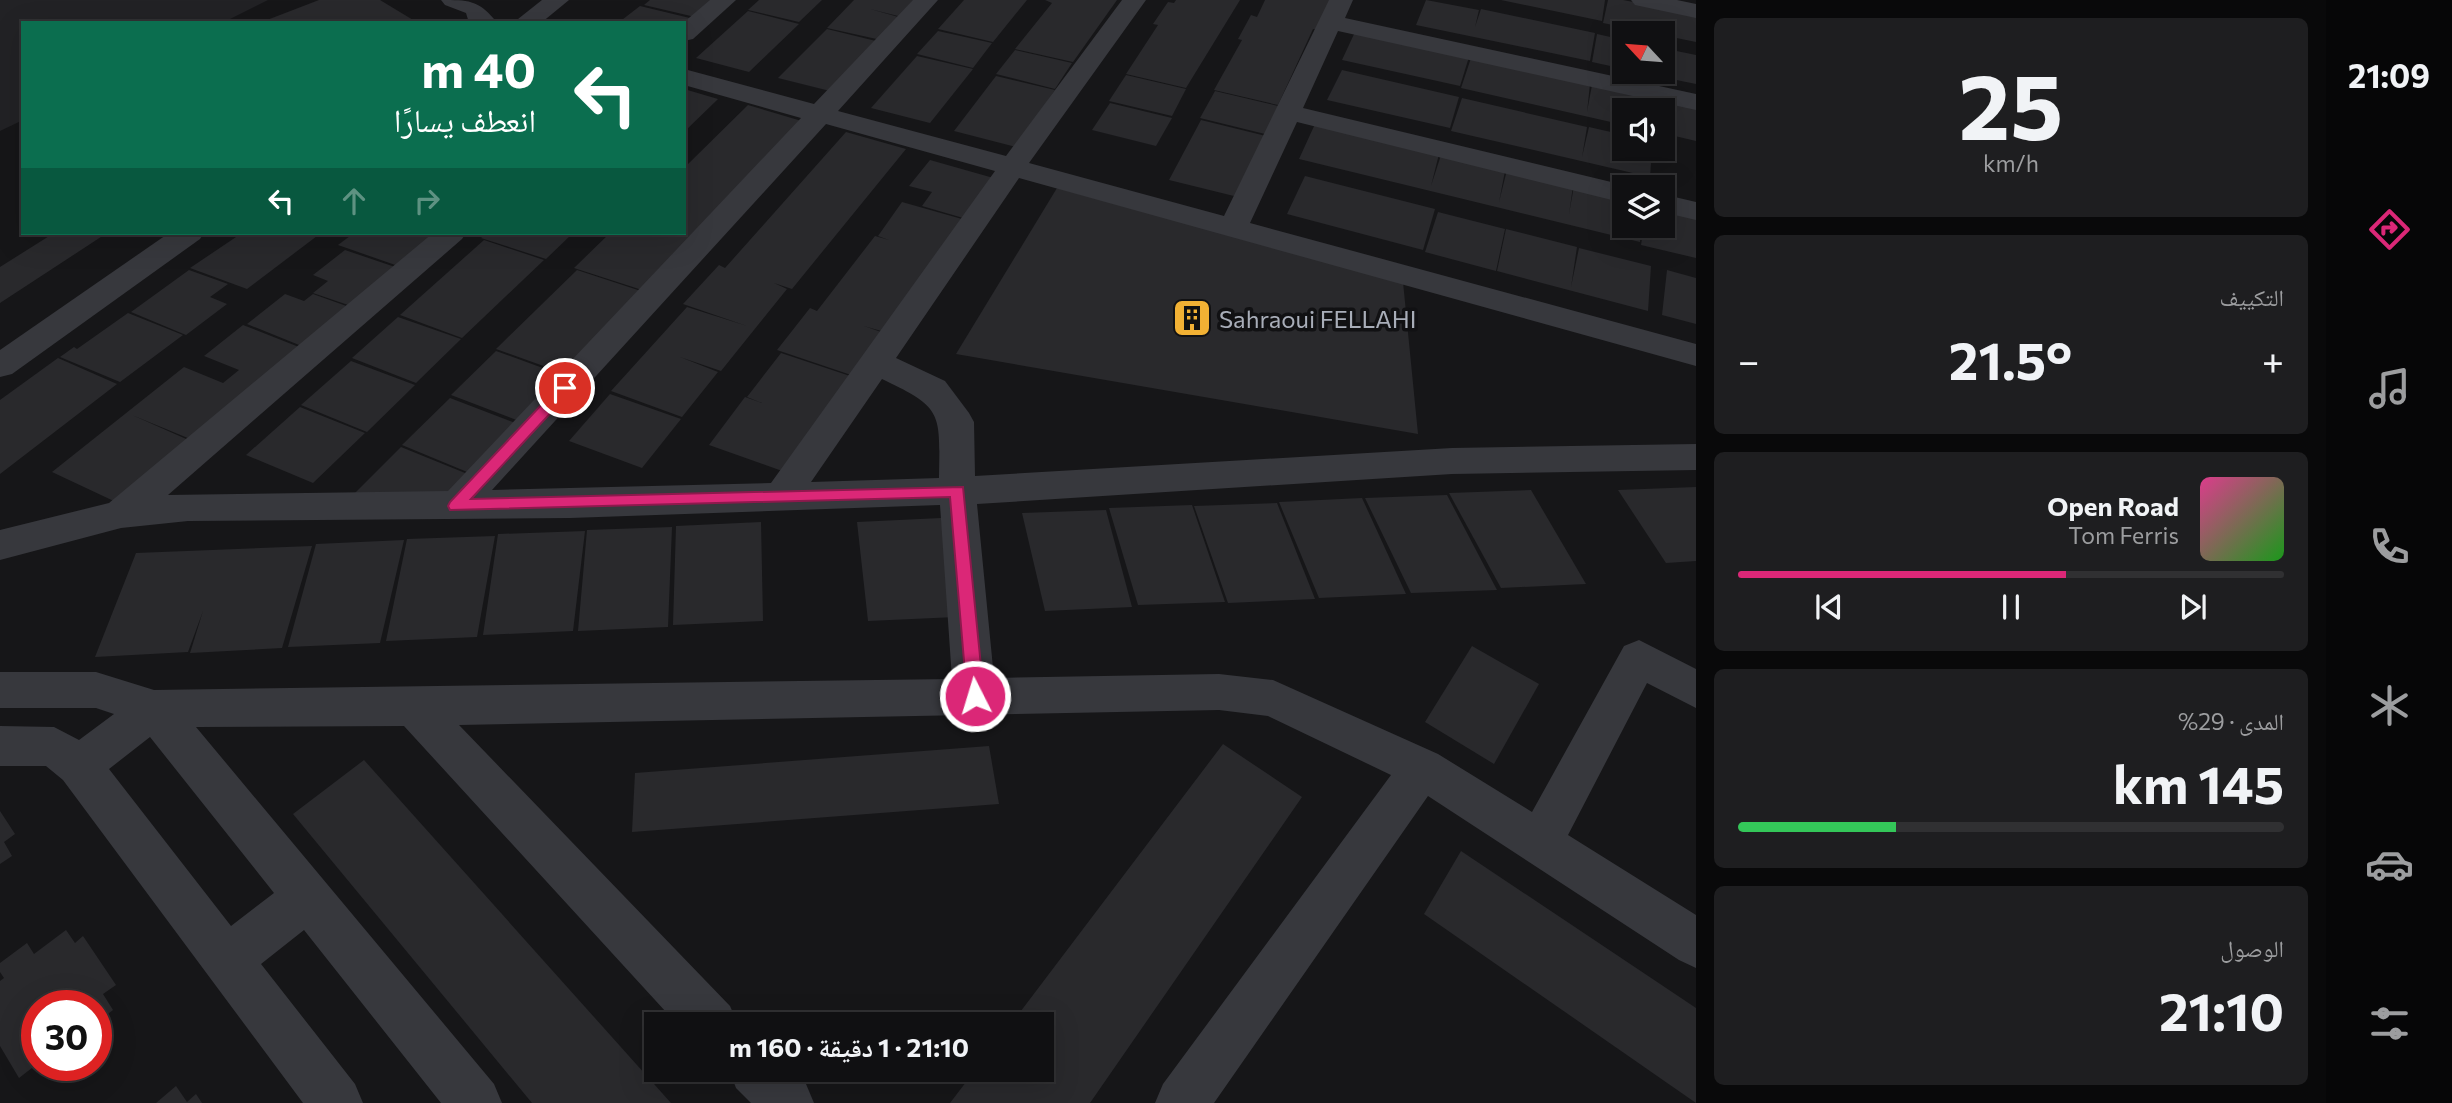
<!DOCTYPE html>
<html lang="ar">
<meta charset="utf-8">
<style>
body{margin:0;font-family:Commissioner,"Noto Naskh Arabic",sans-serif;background:#1e1e20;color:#f1f3f6;direction:rtl;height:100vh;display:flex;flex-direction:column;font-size:26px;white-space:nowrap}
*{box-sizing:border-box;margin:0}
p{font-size:23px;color:#9c9d9f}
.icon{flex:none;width:38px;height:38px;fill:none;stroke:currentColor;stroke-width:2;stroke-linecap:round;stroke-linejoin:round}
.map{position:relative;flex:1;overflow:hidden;direction:ltr}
.side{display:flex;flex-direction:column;gap:18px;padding:18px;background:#09090a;width:630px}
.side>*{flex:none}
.top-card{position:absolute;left:21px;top:21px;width:665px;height:214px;border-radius:0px;box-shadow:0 7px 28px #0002,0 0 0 2px #303032;direction:rtl;background:#0b6e4f;color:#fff;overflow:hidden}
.needle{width:46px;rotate:296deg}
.fabs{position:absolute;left:1612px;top:21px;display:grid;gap:14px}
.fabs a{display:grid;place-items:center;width:63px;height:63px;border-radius:0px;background:#101012;box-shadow:0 7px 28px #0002,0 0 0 2px #303032;font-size:35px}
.speed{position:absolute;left:21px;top:990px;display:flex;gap:14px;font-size:35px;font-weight:700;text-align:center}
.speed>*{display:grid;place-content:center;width:91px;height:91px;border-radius:50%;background:#101012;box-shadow:0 7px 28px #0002,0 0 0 2px #303032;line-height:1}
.speed .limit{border:10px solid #d22;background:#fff;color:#111}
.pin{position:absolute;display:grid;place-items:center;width:60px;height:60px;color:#fff;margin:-30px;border:4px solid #fff;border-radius:50%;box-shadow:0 2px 7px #0007}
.me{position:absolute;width:77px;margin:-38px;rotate:355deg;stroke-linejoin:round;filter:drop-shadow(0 0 5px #0008)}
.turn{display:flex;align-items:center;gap:24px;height:147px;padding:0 35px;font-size:32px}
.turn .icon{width:91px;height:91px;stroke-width:2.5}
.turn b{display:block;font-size:49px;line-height:60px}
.lanes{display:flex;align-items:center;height:66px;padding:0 35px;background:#0003;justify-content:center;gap:35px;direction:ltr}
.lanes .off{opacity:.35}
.big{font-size:52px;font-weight:700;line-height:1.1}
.side .card{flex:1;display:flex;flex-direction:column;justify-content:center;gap:10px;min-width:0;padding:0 24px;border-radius:10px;background:#1e1e20}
.side .dial{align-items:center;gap:0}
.dial b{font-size:91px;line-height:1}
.song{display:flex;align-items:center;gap:21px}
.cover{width:84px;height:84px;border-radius:10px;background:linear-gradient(135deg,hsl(330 70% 55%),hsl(120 70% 35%))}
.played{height:7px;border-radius:4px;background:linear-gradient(90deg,#db2777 60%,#303032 60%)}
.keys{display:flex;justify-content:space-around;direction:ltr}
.heat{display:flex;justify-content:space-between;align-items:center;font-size:38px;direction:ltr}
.charge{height:10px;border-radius:5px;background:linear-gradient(90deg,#34c759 29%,#303032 0)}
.trip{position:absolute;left:644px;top:1012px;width:410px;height:70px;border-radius:0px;background:#101012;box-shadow:0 7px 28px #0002,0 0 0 2px #303032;font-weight:700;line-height:70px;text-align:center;direction:rtl}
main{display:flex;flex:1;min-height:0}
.dock{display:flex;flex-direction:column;width:126px;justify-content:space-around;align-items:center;background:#060607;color:#9c9d9f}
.dock .icon{width:49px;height:49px}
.dock .on{color:#db2777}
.dock b{font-size:32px;color:#f1f3f6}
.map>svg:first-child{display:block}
</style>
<main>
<nav class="dock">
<b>21:09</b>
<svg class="icon on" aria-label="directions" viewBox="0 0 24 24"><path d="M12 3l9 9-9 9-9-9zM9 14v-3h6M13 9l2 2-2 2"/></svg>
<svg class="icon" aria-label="music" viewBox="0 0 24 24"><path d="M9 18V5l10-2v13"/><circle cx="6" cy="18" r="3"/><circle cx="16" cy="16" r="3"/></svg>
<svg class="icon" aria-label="phone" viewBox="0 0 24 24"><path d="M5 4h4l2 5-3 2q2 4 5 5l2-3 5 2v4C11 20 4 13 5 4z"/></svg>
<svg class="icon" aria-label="climate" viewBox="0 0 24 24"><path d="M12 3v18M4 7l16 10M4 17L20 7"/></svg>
<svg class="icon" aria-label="car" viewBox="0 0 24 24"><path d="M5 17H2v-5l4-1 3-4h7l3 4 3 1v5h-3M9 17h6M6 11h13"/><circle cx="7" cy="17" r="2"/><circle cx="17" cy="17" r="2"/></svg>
<svg class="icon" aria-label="filters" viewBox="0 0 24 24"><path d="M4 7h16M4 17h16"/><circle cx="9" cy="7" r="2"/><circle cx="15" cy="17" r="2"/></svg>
</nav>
<section class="side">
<div class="card dial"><b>25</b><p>km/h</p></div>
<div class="card"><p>التكييف</p>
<div class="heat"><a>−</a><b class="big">21.5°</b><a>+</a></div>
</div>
<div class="card">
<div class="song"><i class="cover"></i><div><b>Open Road</b><p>Tom Ferris</p></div></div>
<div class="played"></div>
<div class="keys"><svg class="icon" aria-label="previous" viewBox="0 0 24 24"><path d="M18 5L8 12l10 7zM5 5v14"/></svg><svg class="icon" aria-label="pause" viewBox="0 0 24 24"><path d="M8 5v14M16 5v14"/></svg><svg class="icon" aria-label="next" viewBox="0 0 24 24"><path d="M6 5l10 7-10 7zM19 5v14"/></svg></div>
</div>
<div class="card"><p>المدى · 29%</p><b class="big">145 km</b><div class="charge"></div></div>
<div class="card"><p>الوصول</p><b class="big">21:10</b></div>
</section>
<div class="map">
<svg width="1696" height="1103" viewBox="0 0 1696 1103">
<rect width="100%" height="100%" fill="#161618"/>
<path fill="#222225" d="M0,0H268L222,23H23V120L0,131Z"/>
<g fill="#29292c">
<path d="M319,0H380L418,23H273L267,20Z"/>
<path d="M650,0H714L695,17L644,5Z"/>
<path d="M759,0H822L799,22L748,10Z"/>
<path d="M854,0H917L902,17L870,9L902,18L881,40L827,28Z"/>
<path d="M964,0H1027L993,42L938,29Z"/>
<path d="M1045,0H1117L1073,62L1015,49L1052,3Z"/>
<path d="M1176,0H1240L1186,88L1126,74L1158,25L1153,24L1168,2L1174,3Z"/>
<path d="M1265,0H1330L1316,29H1313L1278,105L1214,90L1242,40L1238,39L1251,15L1257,17Z"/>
<path d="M1426,0L1479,10L1475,27L1481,9L1595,33L1590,61L1416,25Z"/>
<path d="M1501,0H1605L1602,21Z"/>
<path d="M1608,0H1623L1696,14V42L1603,23Z"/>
<path d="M640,6L694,19L684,23H618Z"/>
<path d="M748,11L799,24L749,72L696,58Z"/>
<path d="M827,29L880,42L834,92L778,78Z"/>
<path d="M938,31L992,43L973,68L917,54Z"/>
<path d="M1355,32L1469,57L1460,86L1342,60Z"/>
<path d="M1597,34L1624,40V69L1592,62Z"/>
<path d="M1662,48L1696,55V84L1642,73L1662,72Z"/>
<path d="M1015,50L1072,63L1055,89L996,74Z"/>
<path d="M917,56L973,69L930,123L871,108Z"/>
<path d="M1471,58L1590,84L1587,112L1592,85L1654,99L1653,110H1624V125L1461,88Z"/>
<path d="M1342,70L1459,97L1450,128L1327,100Z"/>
<path d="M1126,75L1186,89L1172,116L1109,101Z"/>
<path d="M996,76L1055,90L1016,147L954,131Z"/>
<path d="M684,89L718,99L684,132Z"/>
<path d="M1215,91L1278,106L1265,134L1200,118Z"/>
<path d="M1462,98L1587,127L1582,157L1589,127L1624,135V149H1652L1650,177L1451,131Z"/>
<path d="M1656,99L1696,108V141L1662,133V110H1654Z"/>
<path d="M1110,103L1172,118L1156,146L1092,130Z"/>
<path d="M748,105L805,122L642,290L574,268L610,233H684V168Z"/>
<path d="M1201,120L1266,136L1238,197L1169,180Z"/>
<path d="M1315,124L1439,154L1431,186L1441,155L1505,171L1499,202L1507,170L1573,186L1569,214L1574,186L1624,198V226H1641L1640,242L1299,159Z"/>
<path d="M846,132L906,149L792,289L774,283L787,289L721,371L680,357L718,372L682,417L611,391L687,307L747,326L683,304L719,265L725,268Z"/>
<path d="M930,160L997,179L970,220L922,206L932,192L909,186Z"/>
<path d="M1305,176L1435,209L1423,250L1287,214Z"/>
<path d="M1057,188L1403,282L1418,434L956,354Z"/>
<path d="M902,202L969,221L888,333L864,326L884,333L854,376L777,350L810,308L817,311L875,236L889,240L878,236Z"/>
<path d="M1662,209L1696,217V258L1641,245L1644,226H1662Z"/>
<path d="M1438,212L1505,229L1496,271L1425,252Z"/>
<path d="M1506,229L1577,247L1571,287L1579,248L1651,266L1648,311L1497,271Z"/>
<path d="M54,233H107L0,303V267Z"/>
<path d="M242,233H321L247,289L190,268Z"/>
<path d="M354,233H442L401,267L338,245Z"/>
<path d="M487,233H573L546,259L481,238Z"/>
<path d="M484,240L544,260L462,338L400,315Z"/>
<path d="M345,250L401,269L354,307L313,293L328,281L313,275Z"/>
<path d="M189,270L228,284L210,297L227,304L186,335L131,312Z"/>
<path d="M577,270L641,291L563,373L496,349Z"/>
<path d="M1667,270L1696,278V324L1662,315Z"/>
<path d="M285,294L304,301L313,294L352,308L304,347L247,324Z"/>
<path d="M128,313L183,335L120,382L60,357L74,347L77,349Z"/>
<path d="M398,317L461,339L416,383L352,358Z"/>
<path d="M243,325L304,349L195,441L132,415L193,442L118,503L52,472L184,367L223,383L239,370L204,356Z"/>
<path d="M496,351L562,375L519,421L451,395Z"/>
<path d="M781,353L853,377L785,472L709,445L745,397L762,403L747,397Z"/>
<path d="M58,358L117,384L0,474V400Z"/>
<path d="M351,361L415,385L367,432L301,405Z"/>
<path d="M610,394L681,419L642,468L569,441Z"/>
<path d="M450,398L518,424L472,474L402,445Z"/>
<path d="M300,407L365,433L313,483L246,455Z"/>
<path d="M401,447L470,475L451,498H350Z"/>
<path d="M1696,487V561L1666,563L1618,490Z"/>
<path d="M1531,490L1586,584L1501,588L1449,493Z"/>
<path d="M1447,495L1497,590L1411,593L1365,498Z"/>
<path d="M1362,498L1406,594L1319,598L1279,502Z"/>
<path d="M1277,503L1315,599L1228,603L1194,506Z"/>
<path d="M1192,505L1225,602L1138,605L1109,508Z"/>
<path d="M1106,510L1132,607L1045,611L1022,513Z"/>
<path d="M941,518L956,617L868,621L857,522Z"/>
<path d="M761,522L763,621L673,625L676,526Z"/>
<path d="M672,527L668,627L578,631L587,530Z"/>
<path d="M585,531L573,631L483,635L498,534Z"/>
<path d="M495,536L477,637L386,641L407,539Z"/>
<path d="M404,540L380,643L288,647L316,544Z"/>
<path d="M312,546L282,648L190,653L203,611L188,652L95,657L136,553Z"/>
<path d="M1472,646L1539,684L1494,764L1425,722Z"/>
<path d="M1223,744L1302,797L1090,1103H950L976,1069H1041V1024H1011Z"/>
<path d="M989,746L999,804L632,832L635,773Z"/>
<path d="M364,760L671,1103H532L293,814Z"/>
<path d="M0,811L15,834L4,842L12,856L0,864Z"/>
<path d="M1461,851L1696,1008V1103L1424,914Z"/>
<path d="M66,930L75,943L83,936L116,985L103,994L113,1010L96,1023V1006H37V1064L19,1078L0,1046V981L4,978L0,972V963L27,943L34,954Z"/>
<path d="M176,1086L187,1102L196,1094L202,1103H156Z"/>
</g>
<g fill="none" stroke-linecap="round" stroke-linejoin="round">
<g fill="#37383d" fill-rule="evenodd">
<path d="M441,0C468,0 478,0 494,19L493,23H469L466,13L445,5Z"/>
<path d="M542,0H569L541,23H513Z"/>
<path d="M710,0H736L693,39L684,41L683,23Z"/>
<path d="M913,0H938L838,111L1006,156L1122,0H1146L1029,163L1224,216L1329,0H1353L1345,18L1696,94V110L1338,31L1303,108L1632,187H1624V203L1297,122L1250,223L1696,344V366L1019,178L896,358L945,381L969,413L974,422L975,476L1452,448L1696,444V470L1452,474L977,504L994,678L1219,674L1273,680L1438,754L1532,812L1624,646L1639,640L1696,669V708L1647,683L1568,835L1696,915V968L1679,960L1428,796L1214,1103H1155L1163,1084L1391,775L1268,716L1219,710L459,725L730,1006L738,1024H677L404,726L196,727L494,1084L502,1103H441L304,930L261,964L355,1084L363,1103H303L63,780L46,766H0V726L54,727L79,740L114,714L96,708H0V672H96L154,690L952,679L940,505L570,518L188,521L121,528L0,560V530L109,503L433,233H466L462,239L168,495L448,491L801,118L684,85V69L814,104ZM826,124L995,171L771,483L492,490ZM882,379C943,408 940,412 939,478L811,482ZM150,737L274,893L231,926L109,769Z"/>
<path d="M1631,0H1677L1696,4V18L1635,5Z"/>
<path d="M1662,194L1696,202V220L1662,212Z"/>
<path d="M169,233H204L200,239L12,374L0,377V350Z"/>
<path d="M729,1069H792L806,1084L814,1103H751L736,1088Z"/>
</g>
</g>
<path fill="#db2777" stroke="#8e194d" stroke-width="2" d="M565,383L572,388L570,392L471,499L963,487L984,696L982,702L975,704L969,702L967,696L950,497L450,510L448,506L450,502L560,385Z"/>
<defs>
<symbol id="building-square" viewBox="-11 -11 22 22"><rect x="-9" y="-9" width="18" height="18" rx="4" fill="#f2b134" stroke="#111113"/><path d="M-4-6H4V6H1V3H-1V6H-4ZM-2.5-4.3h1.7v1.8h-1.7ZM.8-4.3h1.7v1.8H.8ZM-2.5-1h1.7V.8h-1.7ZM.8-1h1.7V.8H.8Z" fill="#111"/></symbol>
</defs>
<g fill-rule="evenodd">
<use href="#building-square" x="1170" y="296" width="44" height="44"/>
</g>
<g text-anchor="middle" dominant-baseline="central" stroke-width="7" stroke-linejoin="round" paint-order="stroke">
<g font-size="24" fill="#a8adb8" stroke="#111113" text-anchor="start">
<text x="1219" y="318">Sahraoui FELLAHI</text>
</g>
</g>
</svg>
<div class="fabs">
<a><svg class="needle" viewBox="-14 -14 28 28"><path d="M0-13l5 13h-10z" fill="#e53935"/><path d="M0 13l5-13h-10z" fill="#9c9d9f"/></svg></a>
<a><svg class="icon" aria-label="sound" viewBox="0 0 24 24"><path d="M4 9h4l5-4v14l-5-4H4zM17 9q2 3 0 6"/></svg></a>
<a><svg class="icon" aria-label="layers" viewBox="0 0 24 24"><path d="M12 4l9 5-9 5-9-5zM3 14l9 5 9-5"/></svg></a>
</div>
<div class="speed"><div class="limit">30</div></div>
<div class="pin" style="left:565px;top:388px;background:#d93025"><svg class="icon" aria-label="arrive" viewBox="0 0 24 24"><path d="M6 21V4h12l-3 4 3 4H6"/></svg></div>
<svg class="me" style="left:975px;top:696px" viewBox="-20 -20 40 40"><circle r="17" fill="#db2777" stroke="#fff" stroke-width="3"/><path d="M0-11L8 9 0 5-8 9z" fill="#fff"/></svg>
<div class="trip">21:10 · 1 دقيقة · 160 m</div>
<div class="top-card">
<div class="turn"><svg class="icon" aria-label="left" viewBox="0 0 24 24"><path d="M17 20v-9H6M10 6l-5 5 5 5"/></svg><div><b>40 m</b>انعطف يسارًا</div></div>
<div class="lanes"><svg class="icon" aria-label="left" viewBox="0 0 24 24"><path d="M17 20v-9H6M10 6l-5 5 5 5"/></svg><svg class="icon off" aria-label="ahead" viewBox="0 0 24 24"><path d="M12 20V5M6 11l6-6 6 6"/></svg><svg class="icon off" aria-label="right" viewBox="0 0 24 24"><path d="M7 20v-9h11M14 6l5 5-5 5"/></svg></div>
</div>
</div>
</main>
